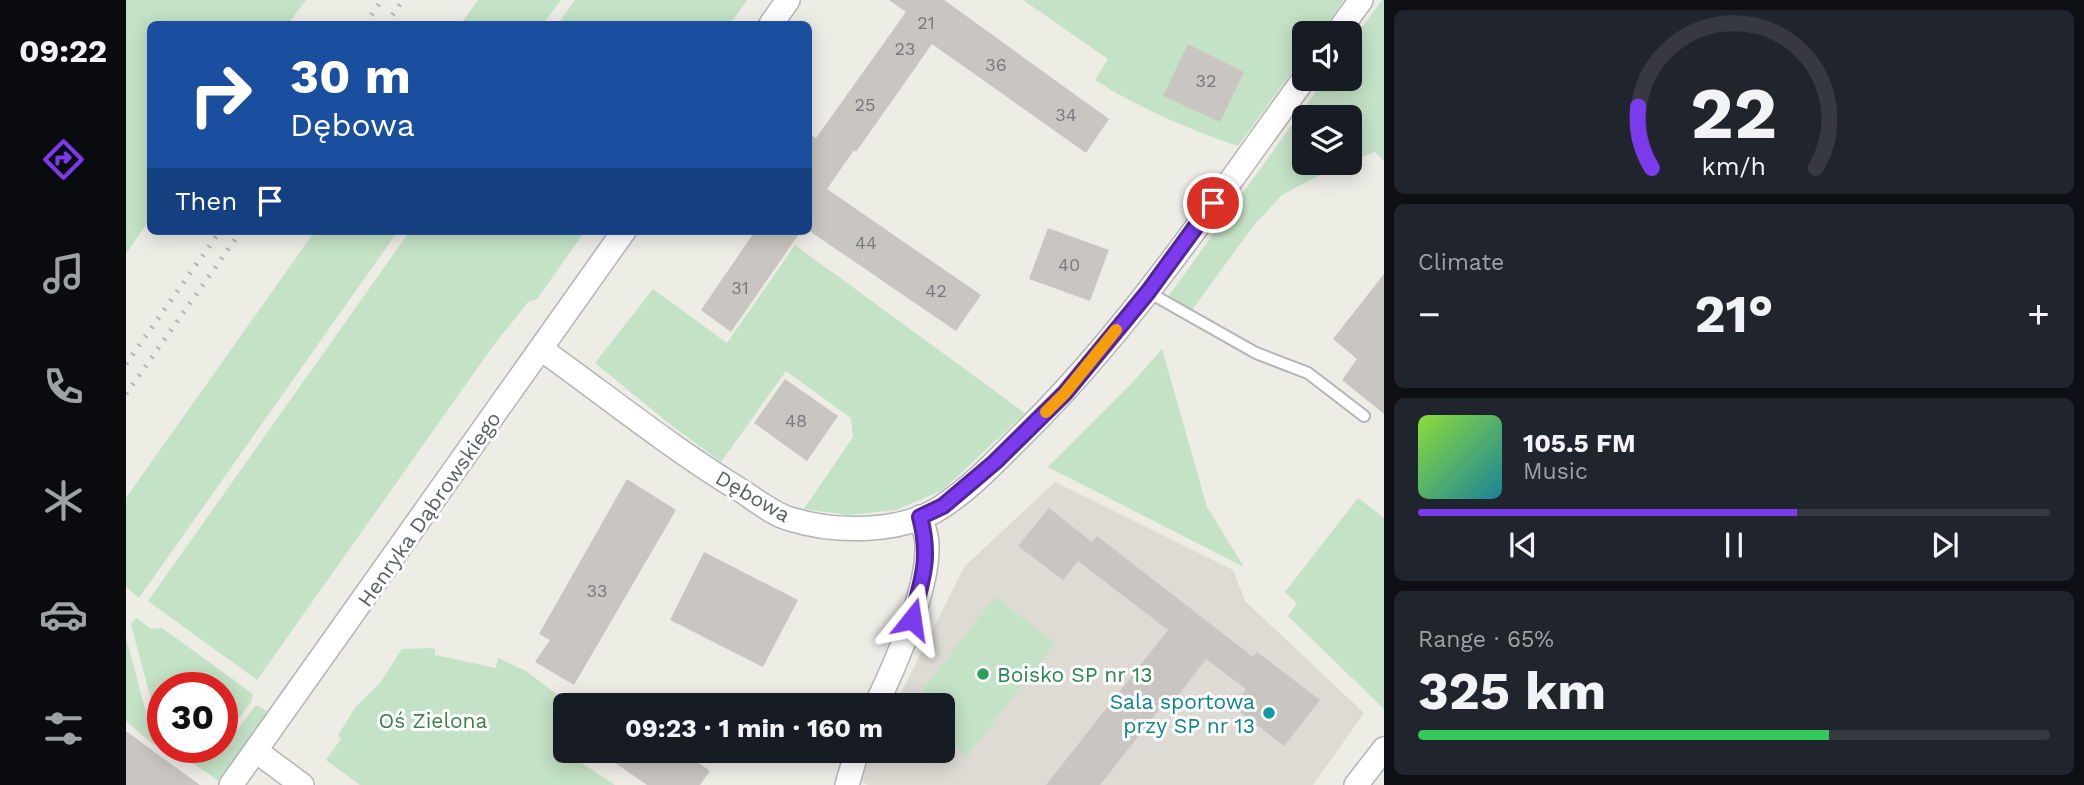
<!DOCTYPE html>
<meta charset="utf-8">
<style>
body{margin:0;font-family:"Work Sans",sans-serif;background:#20242c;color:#f1f3f6;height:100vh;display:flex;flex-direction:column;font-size:26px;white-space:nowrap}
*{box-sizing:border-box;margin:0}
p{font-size:23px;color:#9ea1a6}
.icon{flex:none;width:38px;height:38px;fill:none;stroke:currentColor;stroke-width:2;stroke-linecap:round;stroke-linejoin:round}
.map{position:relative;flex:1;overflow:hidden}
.details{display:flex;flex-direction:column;gap:10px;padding:10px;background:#0d0f14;width:700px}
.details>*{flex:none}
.hud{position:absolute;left:21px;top:21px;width:665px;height:214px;border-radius:10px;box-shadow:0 4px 18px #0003;background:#1a4fa0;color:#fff;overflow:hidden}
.fabs{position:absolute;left:1166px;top:21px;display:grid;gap:14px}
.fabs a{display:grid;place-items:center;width:70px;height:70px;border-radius:10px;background:#171b24;box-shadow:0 4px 18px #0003;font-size:35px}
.speed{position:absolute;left:21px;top:672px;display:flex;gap:14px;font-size:35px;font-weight:700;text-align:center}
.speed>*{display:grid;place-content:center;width:91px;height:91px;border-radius:50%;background:#171b24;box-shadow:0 4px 18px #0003;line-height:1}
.speed .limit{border:10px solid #d22;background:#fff;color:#111}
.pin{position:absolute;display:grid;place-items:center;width:60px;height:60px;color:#fff;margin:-30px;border:4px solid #fff;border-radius:50%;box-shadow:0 2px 7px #0007}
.me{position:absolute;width:77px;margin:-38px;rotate:15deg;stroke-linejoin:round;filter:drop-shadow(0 0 5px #0008)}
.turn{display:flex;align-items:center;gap:24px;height:147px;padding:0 28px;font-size:32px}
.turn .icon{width:91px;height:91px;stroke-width:2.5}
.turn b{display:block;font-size:49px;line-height:60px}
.then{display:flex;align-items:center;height:66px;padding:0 28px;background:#0003;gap:14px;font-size:26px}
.big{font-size:52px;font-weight:700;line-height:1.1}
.details .card{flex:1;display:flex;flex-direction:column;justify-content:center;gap:10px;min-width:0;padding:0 24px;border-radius:10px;background:#20242c}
.details .dial{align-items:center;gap:0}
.dial svg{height:182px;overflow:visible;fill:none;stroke:#363941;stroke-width:7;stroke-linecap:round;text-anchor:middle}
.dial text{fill:#f1f3f6;stroke:none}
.song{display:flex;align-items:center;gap:21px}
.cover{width:84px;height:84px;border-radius:10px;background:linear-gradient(135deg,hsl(90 70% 55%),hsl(190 70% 35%))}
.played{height:7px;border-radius:4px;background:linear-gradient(90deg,#7c3aed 60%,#363941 60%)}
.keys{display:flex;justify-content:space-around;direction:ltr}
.heat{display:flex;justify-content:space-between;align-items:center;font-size:38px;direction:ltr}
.charge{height:10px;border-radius:5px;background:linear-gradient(90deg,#34c759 65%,#363941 0)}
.trip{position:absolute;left:427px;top:693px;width:402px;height:70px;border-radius:10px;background:#171b24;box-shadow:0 4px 18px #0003;font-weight:700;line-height:70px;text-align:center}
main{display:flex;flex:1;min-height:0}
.tabs{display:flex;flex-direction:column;width:126px;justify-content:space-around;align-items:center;background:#090b0e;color:#9ea1a6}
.tabs .icon{width:49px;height:49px}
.tabs .current{color:#7c3aed}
.tabs b{font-size:32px;color:#f1f3f6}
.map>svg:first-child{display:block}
</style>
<main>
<nav class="tabs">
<b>09:22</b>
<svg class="icon current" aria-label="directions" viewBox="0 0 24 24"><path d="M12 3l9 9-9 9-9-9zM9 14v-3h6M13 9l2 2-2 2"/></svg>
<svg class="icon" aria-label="music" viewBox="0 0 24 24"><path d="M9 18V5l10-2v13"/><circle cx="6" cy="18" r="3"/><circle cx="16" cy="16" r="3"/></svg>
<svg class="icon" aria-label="phone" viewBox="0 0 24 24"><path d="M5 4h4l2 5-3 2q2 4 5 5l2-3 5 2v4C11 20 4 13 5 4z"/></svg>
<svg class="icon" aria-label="climate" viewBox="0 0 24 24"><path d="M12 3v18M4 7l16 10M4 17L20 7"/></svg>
<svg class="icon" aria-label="car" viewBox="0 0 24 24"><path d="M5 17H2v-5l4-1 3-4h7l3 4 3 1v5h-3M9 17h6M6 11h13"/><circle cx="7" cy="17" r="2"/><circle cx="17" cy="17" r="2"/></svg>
<svg class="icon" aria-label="filters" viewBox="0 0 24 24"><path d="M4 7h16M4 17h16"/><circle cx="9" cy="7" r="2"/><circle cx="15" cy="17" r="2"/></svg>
</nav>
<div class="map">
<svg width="1258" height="785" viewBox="0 0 1258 785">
<rect width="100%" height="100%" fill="#edece5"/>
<path fill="#dddbd3" d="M929,482L1107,570L1119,601L1238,713L1187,785H742L732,779L746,751H817V705H769L838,567Z"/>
<g fill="#c4e2c6">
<path d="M0,0H180L162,24H24V219L0,254Z"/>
<path d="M352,0H435L417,24H335Z"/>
<path d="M449,0H621L604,24H438L434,21Z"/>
<path d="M897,0H1218L1194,33H1178V55L1112,146C1062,129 1013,108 969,80L982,59Z"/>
<path d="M1256,0H1258V161L1249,152L1223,162V117H1178V163H1222L1197,173L1156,195L1128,225L1063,314L1039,301L1199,79H1223V45Z"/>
<path d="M189,231H272L13,598L0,587V498Z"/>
<path d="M284,231H459L411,299L402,302L367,346L131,680L22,601Z"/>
<path d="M669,245L899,413L817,490L770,510L721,515L678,509L727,437L725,418L660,371L595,462L545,425L469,363L527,289L601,343Z"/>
<path d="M1036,349L1081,507L1118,567L922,467L1007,382Z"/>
<path d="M1232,498L1258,518V709L1162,616L1171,603L1159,592Z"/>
<path d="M869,597L929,643L841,756L817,738V705H785Z"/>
<path d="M10,618L25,629L36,628L127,694L125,702L96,741V688H37V745L5,624Z"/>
<path d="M0,637L29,746L0,721Z"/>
<path d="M305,648L309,649V655L370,668L372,658L400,671L445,705H439V729L428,745L489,785H234L200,760L215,739L212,735L229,708L254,683L276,649Z"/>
<path d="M130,705L142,712L93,781L63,761L95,751Z"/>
</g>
<g fill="#c9c6c1">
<path d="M763,0H818L983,119L960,153L806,44L730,152L728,150L701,189L855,295L830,331L682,230V133L690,138L780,12Z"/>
<path d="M1062,44L1118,72L1094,122L1037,96Z"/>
<path d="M922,228L983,250L964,301L903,279Z"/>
<path d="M629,231H675L605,332L575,310Z"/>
<path d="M1258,274V414L1216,380L1231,359L1207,339Z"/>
<path d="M659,379L712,416L681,461L628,423Z"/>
<path d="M501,479L550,510L448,685L409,662L424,640L413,634Z"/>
<path d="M923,508L966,542L971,536L1127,657L1131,652L1194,700L1158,746L1107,707L1120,689L1080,659L1045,705L1040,701L974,785H920L1042,630L952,561L937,580L892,546Z"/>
<path d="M578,552L672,600L637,667L544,620Z"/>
<path d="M0,731L19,745L74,785H0Z"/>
<path d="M472,751H556L584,771L574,785H521Z"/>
</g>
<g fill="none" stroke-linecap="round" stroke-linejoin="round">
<defs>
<path id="service" d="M1022,292L1130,353L1182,373L1238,416"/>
<g id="minor">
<path d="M645,24L662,0"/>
<path d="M1211,33L1235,0"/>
<path d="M415,349C481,396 545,448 614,490C629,499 646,514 664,519C709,533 776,534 817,506C846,487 872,459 896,435C1004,329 1089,201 1178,79"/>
<path d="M750,705C769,665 803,588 801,544C801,535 797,526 794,517"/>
<path d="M130,751L176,785"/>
<path d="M105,785L498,231"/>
<path d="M721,785L731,751"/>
<path d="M1230,785L1258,749"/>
</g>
</defs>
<use href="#service" stroke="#b2b4b8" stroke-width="14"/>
<use href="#minor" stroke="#b2b4b8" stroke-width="26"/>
<use href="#service" stroke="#fff" stroke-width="10"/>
<use href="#minor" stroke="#fff" stroke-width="23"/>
<g stroke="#b4b5b5" stroke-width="5" stroke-dasharray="2 9" stroke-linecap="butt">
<path d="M239,24L256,0"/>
<path d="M260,24L277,0"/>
<path d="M0,364L94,231"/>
<path d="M0,394L115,231"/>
</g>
</g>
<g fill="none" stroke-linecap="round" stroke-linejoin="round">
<defs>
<path id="route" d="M786,619C796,579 805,559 794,517L817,506L869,462L939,393L1022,292L1087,203"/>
</defs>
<use href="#route" stroke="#51269a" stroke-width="18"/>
<use href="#route" stroke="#7c3aed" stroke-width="12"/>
<path stroke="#f59e0b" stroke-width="12" d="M920,412L939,393L990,330"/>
</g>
<circle fill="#2e9e5b" stroke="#fff" stroke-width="2.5" cx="857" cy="674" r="7"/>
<circle fill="#0f9aa8" stroke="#fff" stroke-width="2.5" cx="1143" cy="713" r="7"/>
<g text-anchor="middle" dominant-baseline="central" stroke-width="6" stroke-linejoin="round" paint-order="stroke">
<g font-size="18" fill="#77797a">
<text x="800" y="22">21</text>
<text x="779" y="48">23</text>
<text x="870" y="64">36</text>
<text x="1080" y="80">32</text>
<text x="739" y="104">25</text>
<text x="940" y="114">34</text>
<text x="740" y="242">44</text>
<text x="943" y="264">40</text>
<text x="614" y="287">31</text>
<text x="810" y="290">42</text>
<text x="670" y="420">48</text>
<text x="471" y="590">33</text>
</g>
<g font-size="21" fill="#5c5f63" stroke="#fff">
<text transform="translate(627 496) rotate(30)">Dębowa</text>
<text transform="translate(303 509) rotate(-55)">Henryka Dąbrowskiego</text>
</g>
<g font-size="21" fill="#27864d" stroke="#fff" text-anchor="start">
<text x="871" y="674">Boisko SP nr 13</text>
</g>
<g font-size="21" fill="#0d838f" stroke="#fff" text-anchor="end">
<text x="1129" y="701">Sala sportowa<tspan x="1129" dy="24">przy SP nr 13</tspan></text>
</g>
<g font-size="21" fill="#3f8048" stroke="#fff">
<text x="307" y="720">Oś Zielona</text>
</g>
</g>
</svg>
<div class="fabs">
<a><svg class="icon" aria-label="sound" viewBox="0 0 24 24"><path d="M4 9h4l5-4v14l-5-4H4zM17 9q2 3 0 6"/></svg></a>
<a><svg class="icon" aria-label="layers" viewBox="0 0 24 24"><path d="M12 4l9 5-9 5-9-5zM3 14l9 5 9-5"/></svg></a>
</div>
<div class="speed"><div class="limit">30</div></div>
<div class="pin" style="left:1087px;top:203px;background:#d93025"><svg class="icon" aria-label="arrive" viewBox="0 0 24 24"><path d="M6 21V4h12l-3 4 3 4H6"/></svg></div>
<svg class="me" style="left:786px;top:619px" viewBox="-20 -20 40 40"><path d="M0-17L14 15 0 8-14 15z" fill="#7c3aed" stroke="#fff" stroke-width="4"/></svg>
<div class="trip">09:23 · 1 min · 160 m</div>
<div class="hud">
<div class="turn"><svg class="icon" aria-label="right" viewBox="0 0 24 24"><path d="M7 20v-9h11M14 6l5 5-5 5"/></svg><div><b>30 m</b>Dębowa</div></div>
<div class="then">Then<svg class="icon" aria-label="arrive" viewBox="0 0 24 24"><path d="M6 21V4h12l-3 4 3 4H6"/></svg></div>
</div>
</div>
<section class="details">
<div class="card dial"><svg viewBox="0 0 100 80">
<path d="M14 69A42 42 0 1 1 86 69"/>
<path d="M14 69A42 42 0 0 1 8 42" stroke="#7c3aed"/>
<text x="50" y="56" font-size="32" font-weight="700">22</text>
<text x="50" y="72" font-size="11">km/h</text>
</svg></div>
<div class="card"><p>Climate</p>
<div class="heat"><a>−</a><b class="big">21°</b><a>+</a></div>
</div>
<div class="card">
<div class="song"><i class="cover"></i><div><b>105.5 FM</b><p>Music</p></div></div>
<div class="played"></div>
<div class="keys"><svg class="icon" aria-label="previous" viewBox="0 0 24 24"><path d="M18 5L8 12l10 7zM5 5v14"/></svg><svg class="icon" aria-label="pause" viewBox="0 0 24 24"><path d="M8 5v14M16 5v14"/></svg><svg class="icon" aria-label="next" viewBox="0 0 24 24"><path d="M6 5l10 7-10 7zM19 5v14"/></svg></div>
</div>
<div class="card"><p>Range · 65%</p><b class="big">325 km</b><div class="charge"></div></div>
</section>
</main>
